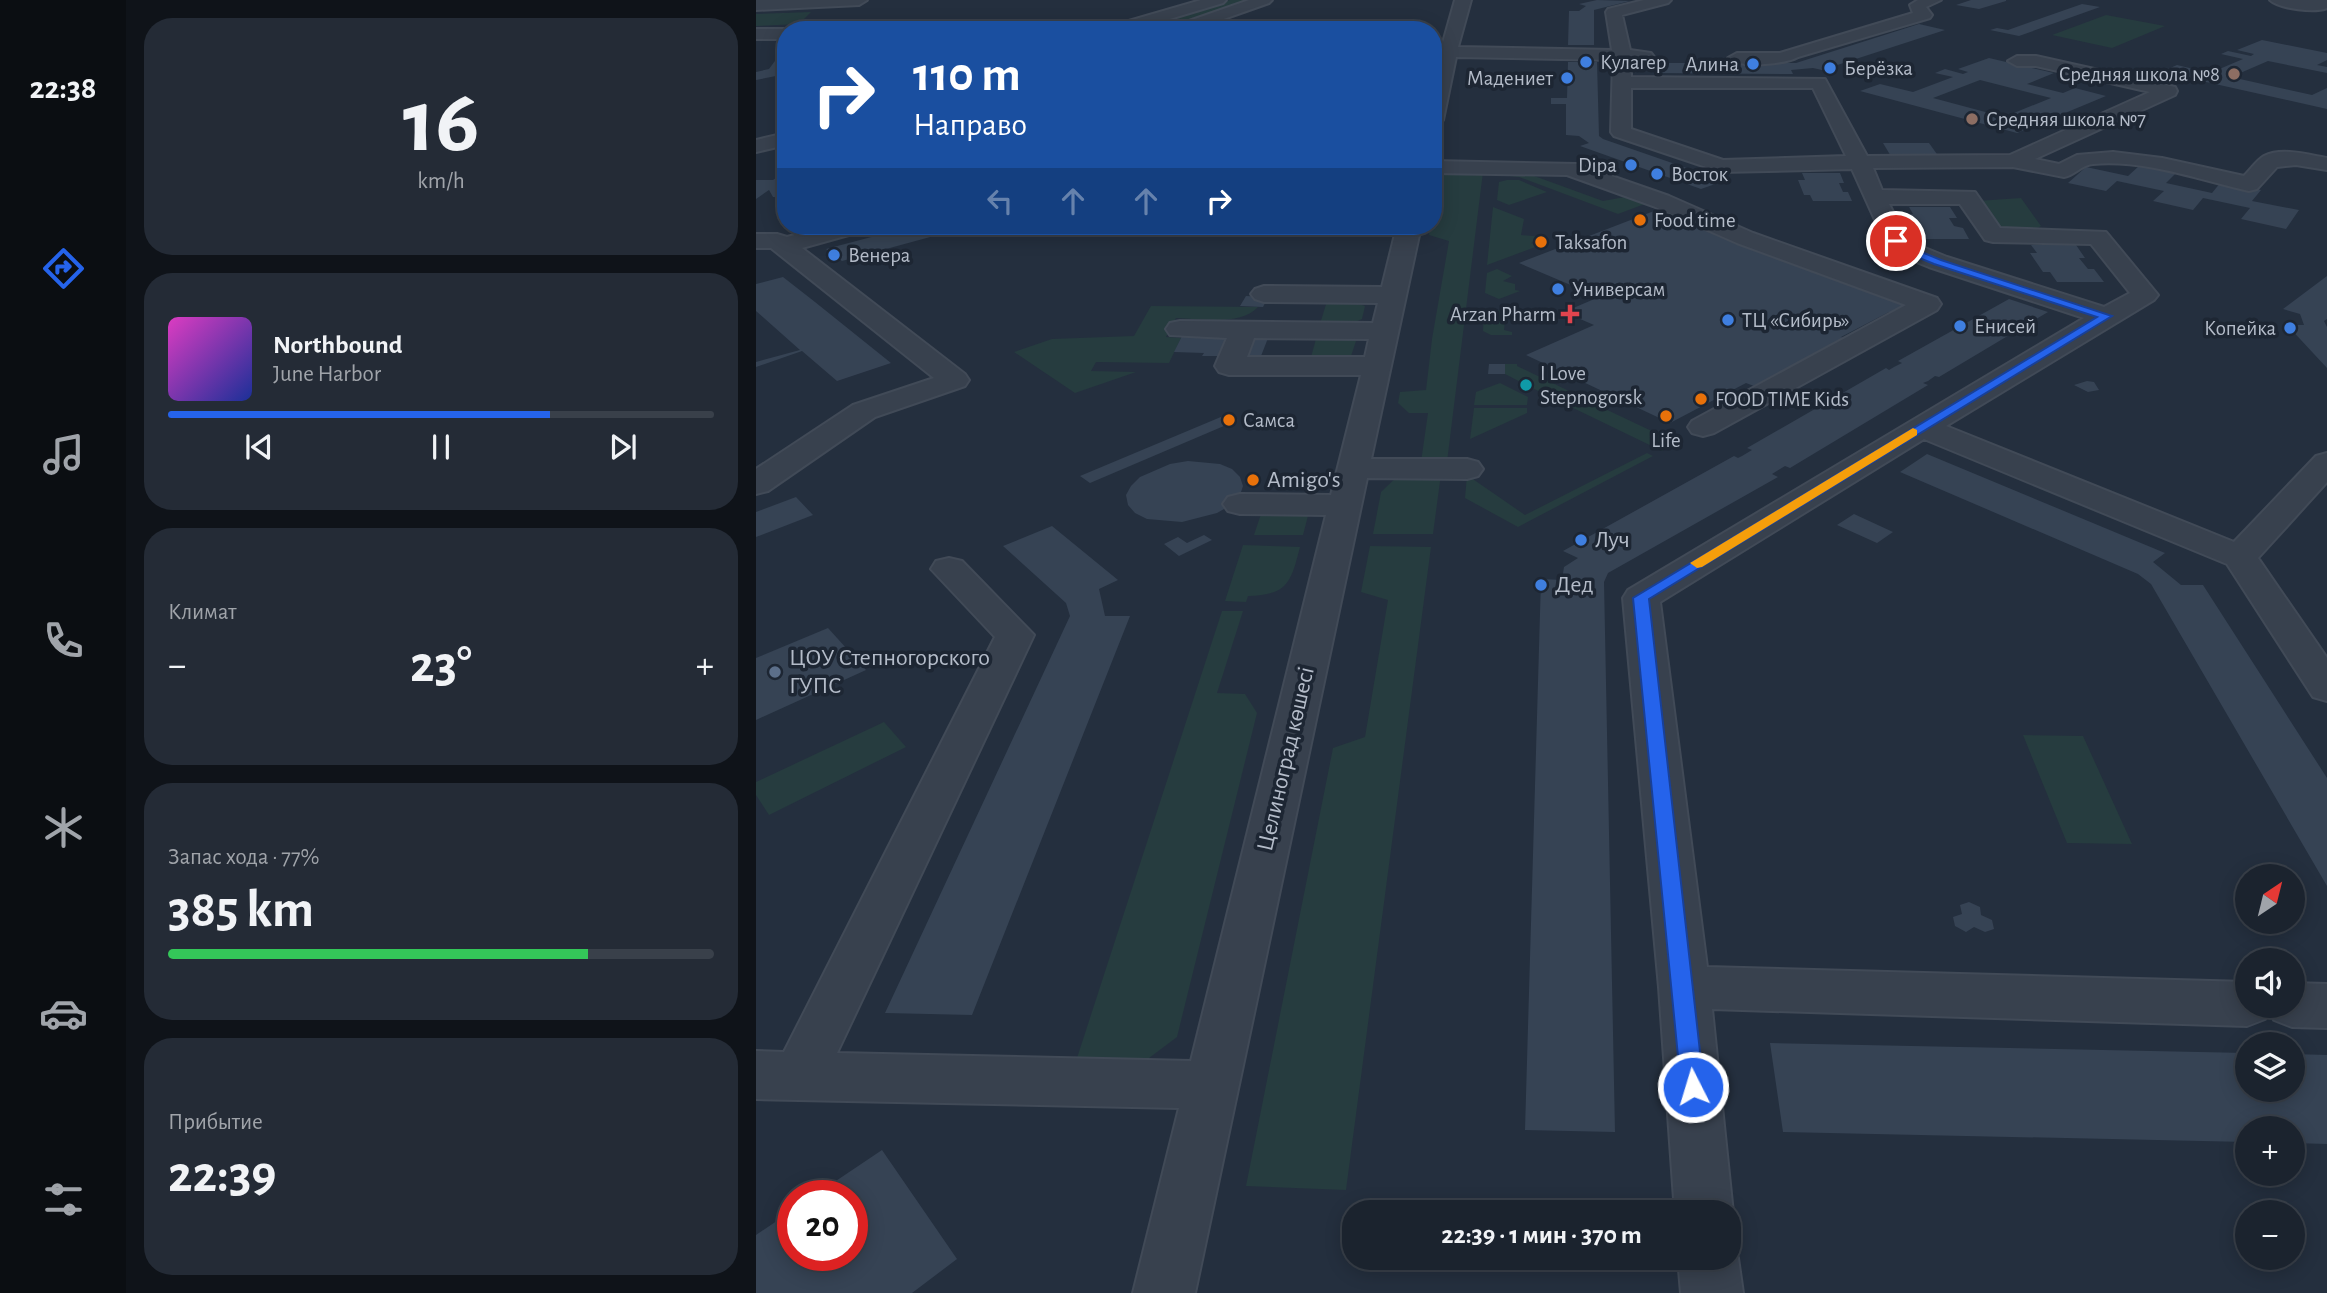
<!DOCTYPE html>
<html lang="ru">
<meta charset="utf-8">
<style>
body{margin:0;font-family:"Alegreya Sans",sans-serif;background:#242b36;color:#f1f3f6;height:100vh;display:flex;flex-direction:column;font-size:26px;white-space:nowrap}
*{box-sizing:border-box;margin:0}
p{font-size:23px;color:#a0a4aa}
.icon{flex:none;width:38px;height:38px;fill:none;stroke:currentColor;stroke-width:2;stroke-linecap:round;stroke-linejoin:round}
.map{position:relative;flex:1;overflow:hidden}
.side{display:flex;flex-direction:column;gap:18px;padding:18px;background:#0f1319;width:630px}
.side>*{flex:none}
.banner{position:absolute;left:21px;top:21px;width:665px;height:214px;border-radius:28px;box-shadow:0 4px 18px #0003,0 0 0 2px #39404a;background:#1a4fa0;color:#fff;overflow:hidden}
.needle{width:46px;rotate:35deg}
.fabs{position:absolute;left:1479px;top:864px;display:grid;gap:14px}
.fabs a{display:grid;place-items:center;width:70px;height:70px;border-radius:50%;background:#1b232e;box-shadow:0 4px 18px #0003,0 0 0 2px #39404a;font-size:35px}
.speed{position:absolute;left:21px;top:1180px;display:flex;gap:14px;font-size:35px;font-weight:700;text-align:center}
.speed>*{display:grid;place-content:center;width:91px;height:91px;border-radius:50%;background:#1b232e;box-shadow:0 4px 18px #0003,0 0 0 2px #39404a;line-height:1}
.speed .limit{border:10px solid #d22;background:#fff;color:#111}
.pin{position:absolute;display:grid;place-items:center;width:60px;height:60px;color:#fff;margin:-30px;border:4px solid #fff;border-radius:50%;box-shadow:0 2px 7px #0007}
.me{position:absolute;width:77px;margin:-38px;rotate:355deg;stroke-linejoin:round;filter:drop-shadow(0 0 5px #0008)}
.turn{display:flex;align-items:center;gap:24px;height:147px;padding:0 21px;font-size:32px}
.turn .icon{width:91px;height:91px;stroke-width:2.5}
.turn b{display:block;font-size:49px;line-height:60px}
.lanes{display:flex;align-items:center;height:66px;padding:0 21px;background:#0003;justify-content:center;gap:35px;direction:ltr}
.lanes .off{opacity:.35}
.big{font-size:52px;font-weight:600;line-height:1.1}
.side .widget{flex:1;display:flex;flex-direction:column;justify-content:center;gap:10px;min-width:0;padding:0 24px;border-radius:28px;background:#242b36}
.side .dial{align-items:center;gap:0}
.dial b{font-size:91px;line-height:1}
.song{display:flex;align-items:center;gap:21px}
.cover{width:84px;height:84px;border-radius:10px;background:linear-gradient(135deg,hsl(310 70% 55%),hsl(230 70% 35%))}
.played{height:7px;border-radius:4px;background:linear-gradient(90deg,#2563eb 70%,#39404a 70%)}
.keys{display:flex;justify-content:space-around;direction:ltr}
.heat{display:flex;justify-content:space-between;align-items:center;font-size:38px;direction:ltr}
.charge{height:10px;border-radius:5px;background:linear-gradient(90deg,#34c759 77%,#39404a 0)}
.trip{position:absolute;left:586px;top:1200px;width:399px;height:70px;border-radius:28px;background:#1b232e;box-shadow:0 4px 18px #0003,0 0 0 2px #39404a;font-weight:600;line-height:70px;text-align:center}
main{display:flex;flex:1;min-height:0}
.tab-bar{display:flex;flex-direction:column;width:126px;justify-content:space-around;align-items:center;background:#0b0e12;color:#a0a4aa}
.tab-bar .icon{width:49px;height:49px}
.tab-bar .selected{color:#2563eb}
.tab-bar b{font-size:32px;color:#f1f3f6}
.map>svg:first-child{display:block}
</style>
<main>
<nav class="tab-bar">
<b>22:38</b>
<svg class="icon selected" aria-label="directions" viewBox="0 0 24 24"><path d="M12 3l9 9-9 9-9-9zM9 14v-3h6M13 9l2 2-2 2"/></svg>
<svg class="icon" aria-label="music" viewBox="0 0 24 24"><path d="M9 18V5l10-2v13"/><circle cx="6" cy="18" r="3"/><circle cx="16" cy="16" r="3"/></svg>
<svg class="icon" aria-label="phone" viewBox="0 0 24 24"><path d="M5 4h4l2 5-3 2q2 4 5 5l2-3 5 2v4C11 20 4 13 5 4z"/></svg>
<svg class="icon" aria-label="climate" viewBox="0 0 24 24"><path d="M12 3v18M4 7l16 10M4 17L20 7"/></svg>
<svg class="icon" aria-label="car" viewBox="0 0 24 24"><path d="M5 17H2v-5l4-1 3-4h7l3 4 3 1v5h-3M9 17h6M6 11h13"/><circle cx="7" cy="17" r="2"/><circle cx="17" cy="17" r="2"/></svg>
<svg class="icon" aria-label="filters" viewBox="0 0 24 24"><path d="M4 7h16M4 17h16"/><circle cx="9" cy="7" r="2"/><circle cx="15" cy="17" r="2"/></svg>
</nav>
<section class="side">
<div class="widget dial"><b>16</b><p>km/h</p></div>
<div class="widget">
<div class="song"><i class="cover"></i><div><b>Northbound</b><p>June Harbor</p></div></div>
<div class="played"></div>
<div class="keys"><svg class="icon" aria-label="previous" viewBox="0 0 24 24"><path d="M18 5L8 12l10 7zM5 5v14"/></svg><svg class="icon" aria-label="pause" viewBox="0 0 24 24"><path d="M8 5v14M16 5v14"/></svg><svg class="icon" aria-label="next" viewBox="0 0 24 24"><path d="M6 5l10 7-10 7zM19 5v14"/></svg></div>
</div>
<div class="widget"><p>Климат</p>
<div class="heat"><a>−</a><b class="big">23°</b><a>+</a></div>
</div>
<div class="widget"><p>Запас хода · 77%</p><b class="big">385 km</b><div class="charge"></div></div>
<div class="widget"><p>Прибытие</p><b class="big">22:39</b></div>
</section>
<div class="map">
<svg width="1571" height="1293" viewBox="0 0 1571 1293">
<rect width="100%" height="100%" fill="#242f3e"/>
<g fill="#263c3f">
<path d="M474,0H498L412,30H372Z"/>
<path d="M55,12L43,24L0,26V14Z"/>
<path d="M1350,15L1409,26L1356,48L1296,35Z"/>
<path d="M699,171L727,172L691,462H665L672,413H653L642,403L644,392L670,390L676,339L693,241L673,235L674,226H677V206L683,176Z"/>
<path d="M744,172H767L847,201L869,197L894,202L862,214L763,177L744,175Z"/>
<path d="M751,180H763L791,192L753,205L741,200L743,182Z"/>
<path d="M1265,198L1285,226C1278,231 1272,230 1264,230C1236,229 1236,222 1221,201Z"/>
<path d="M737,207L768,219L765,235L789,237L775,243L782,246L731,265Z"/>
<path d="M741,269L756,276L747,281L759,284V290L764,291L743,299L729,293L731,273Z"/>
<path d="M571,301L597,302L609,306L606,319L597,323L564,324Z"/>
<path d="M395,306L502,307C485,326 444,319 420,318L410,337L425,338L413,363L340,362L335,371L380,372L319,393L258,352L296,339L378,336Z"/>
<path d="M728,310H750L748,330L756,332V335H735L727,331Z"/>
<path d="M561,335L595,338L600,341L595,356L589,359L554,361Z"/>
<path d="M749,364H761V366L813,391L798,399L749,374Z"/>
<path d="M744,383L772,397L771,405H718L720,392Z"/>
<path d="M826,398L921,443L906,451L811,405Z"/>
<path d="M718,408H771V413L714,439Z"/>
<path d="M891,453L897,456L762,527L709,498L711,475L769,515Z"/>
<path d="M645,473L685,474L677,534H617L625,492Z"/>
<path d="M506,511L553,512L547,535H498Z"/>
<path d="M487,545L544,547C535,582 532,595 492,596L490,602L469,601Z"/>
<path d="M614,546L675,547L590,1190L490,1186L577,748L609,737L632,600L605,592Z"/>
<path d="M466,611H487L461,693L489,694L501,713L421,1037L389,1061L321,1058Z"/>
<path d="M128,722L150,747L13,815L0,795V782Z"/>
<path d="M1267,735L1327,736L1376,844L1311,843Z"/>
</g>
<g fill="#364354" fill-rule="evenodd">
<path d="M841,0L874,1L838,10V45H812L813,11H823L830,6L823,4Z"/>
<path d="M1215,0H1250V1L1223,9L1200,5Z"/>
<path d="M1326,4L1344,7L1263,36L1234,30L1241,28L1252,30Z"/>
<path d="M1163,24L1189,30L1066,70L1057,68L1035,70L1037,74L900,73L898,63H1040Z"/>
<path d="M1506,40L1571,53V60L1561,65L1571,67V73L1512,61L1475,77L1556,95L1571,88V109L1405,72L1421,65L1454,73L1487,59L1465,54L1472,51L1495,56L1498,54L1481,50Z"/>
<path d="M30,46V74L0,80V72L13,69Z"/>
<path d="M1233,58L1298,73L1271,84L1307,93L1319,88L1350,96L1261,133L1104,91L1124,84L1157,92L1197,77L1179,73L1189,69L1207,74L1212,72L1202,69ZM1224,80L1295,98L1248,117L1177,98Z"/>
<path d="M812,62H841L843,136L847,139L968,181L945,189L824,146L833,143L823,136L810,135V104H795V98H811Z"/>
<path d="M1127,143H1173L1183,157L1136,158Z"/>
<path d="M1383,166L1420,173L1410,183L1456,193L1465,182L1505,190L1496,201L1543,210L1530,229L1485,219L1494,208L1447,198L1437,210L1397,201L1408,191L1361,181L1350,191L1312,183L1330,167L1372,176Z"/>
<path d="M30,171V198L17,197L13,190L0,199V180H17Z"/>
<path d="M1046,173H1084L1088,183H1083L1087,192H1092L1096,201H1057L1054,195H1048L1042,180H1049Z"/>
<path d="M1153,207H1194L1201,218H1193L1198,226L1207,228L1213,239H1170L1165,230H1160L1151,214H1157Z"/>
<path d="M898,211L1157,304L1138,314L1133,312L1085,337L1092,340L1012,379L1017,381L1003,388L990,383L914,423L770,355L838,325L808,312L843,297L763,263Z"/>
<path d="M157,226L211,227L86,261L70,249Z"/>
<path d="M1275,245H1320L1329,258H1323L1332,269H1338L1348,282H1301L1294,272H1287L1274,253H1281Z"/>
<path d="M1571,276V319L1568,321L1571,327V368L1531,325H1548L1544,314L1527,309Z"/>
<path d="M27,277L59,302L135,363L81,381L46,351L0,367V362L44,350L0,311V284Z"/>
<path d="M490,296L512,297L507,307L484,306Z"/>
<path d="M1253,299L1292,312L1183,377L1179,376L1172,381L1167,383L1172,385L1034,468L1029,466L1016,474L1022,477L852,573L848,582L859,1132L769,1130L785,579L806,580L808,567L822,558L807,551L978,456L982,458L986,456L996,450L991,448L1130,368L1133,370L1138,367L1146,363L1142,361Z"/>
<path d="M516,328L505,356H446L448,353L418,352L428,332Z"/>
<path d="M733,364H749V374H732Z"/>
<path d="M1331,381L1338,382L1343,390L1332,392L1318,385Z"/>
<path d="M472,414L482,420L334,483L324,476Z"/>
<path d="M1171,454L1409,553L1397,562L1425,585H1447L1571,778V886L1395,584L1382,574L1144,472Z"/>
<path d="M432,461L464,464L476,469L484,477L487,486L484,495L475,505L461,513L426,522L391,519L379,513L372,505L370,495L375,486L384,477L414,464Z"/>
<path d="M40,497L57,515L0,537V512Z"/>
<path d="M1098,514L1137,532L1121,543L1081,525Z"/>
<path d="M296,526L362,580L343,589L349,616H374L216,1015L129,1013L314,616L310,603L247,546Z"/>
<path d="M448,535L456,540L423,556L408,544L422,537L431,543Z"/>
<path d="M72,628L110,670L0,720V658Z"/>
<path d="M1213,902L1224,907L1225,915L1236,920L1238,929L1229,932L1218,927L1210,932L1199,926L1197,917L1206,914L1204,905Z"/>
<path d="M1014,1043L1491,1053V1090H1536V1054L1571,1055V1144L1536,1143V1129H1491V1142L1027,1132Z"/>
<path d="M126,1150L201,1259L156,1293H0V1235L37,1210V1255H96V1195H59Z"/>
</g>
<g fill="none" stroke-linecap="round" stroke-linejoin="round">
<defs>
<g id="minor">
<path d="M0,0H111L103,5L0,10Z"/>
<path d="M445,0H470L467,3L377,30H350L352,27Z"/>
<path d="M493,0H516L513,3L445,27H433L431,24L433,21Z"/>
<path d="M699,0H715L702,47L856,50L850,12L852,9L888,0H915L912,3L866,15L874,50L895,53L898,57L889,62L875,61V77L1069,79L1111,156L1254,155L1394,92L1280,66H1261L1252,61L1261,56H1280L1419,87L1421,91L1419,95L1279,159L1303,164L1321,155L1357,152L1406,158L1488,176C1494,170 1501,160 1508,156C1526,147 1553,155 1571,158V170L1540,165L1521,167L1501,189L1493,191C1444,180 1388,159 1337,164C1325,165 1319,175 1308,177L1257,167L1117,168L1126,190L1219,192L1244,228L1350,232L1402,295L1398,300L1190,426L1478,542L1560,456L1571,453V482L1502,558L1571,658V701L1557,697L1471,564L1168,439L904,602L951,967L1491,982V1006H1536V983L1571,984V1028L1536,1027L1518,1020L1513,1011L1509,1019L1491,1026L956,1009L977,1213L973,1223V1213H919L903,987L867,598L872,590L1328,318L1173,267L1133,251L1096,169L965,172L858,136L855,132L857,60L700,57L687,120L677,126V78ZM875,88H1057L1090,156L967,160L875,129ZM1133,204H1204L1229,240L1237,242L1335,244L1374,293L1348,307L1191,257L1152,241Z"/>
<path d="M1162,0H1185L1170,7L1176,15L1174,18L1042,57C1030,64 982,69 972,58L981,53H1024L1157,13L1154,5Z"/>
<path d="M1514,0H1571V8C1559,13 1524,9 1514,0Z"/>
<path d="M0,29H30L33,30H30V39H0Z"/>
<path d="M30,133V145L0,152V140Z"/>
<path d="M677,161L821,164L913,196L997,233L1181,298L1185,304L1181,310L958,433L947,436L936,433L932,427L936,421L1150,305L981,243L897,206L811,175L677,173Z"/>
<path d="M74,226H111L107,231L46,248L209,374L213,380L209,386L119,417L12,491L0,494V469L97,405L178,378L15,248H0V234H21L31,237Z"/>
<path d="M641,226H665L615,459H711L722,462L727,469L722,476L711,479L611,478L439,1293H377L423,1108L0,1099V1051L28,1052L239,637L175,569L180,561L193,558L206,561L278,635L81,1053L435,1061L570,515L484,514L472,511L467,504L472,497L484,494L575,495L605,375H473L463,372L459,366L471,338L414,335L410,329L414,323L424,321L617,323L622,303L508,302L499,299L495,294L499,289L508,286L626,287ZM498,338L613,339L609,357H491Z"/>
<path d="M973,1237L982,1258L987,1293H925L922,1258H973Z"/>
</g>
</defs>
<use href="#minor" stroke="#414a57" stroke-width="4"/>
<use href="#minor" fill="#38414e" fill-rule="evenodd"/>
</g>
<path fill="#2563eb" stroke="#184099" stroke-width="2" d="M1136,239H1143L1146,244L1185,260L1356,316L893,599L948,1087L945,1094L937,1097L929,1094L925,1087L877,598L1341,317L1178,264L1139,248Z"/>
<path fill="#f59e0b" d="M1157,428L1161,430V435L946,567L941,568L934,563Z"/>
<g fill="#3f7fe0" stroke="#1d2633" stroke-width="2.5">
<circle cx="830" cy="62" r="7"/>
<circle cx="997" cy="64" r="7"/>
<circle cx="1074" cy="68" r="7"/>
<circle cx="811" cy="78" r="7"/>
<circle cx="875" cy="165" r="7"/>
<circle cx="901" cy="174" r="7"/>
<circle cx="78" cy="255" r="7"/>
<circle cx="802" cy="289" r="7"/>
<circle cx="972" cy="320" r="7"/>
<circle cx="1204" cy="326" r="7"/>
<circle cx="1534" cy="328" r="7"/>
<circle cx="825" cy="540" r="7"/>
<circle cx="785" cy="585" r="7"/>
</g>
<g fill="#8d6e63" stroke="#1d2633" stroke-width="2.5">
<circle cx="1478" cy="74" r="7"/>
<circle cx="1216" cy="119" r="7"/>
</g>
<g fill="#e8710a" stroke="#1d2633" stroke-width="2.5">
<circle cx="884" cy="220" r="7"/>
<circle cx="785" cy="242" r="7"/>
<circle cx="945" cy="399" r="7"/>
<circle cx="910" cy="416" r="7"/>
<circle cx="473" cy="420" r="7"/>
<circle cx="497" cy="480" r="7"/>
</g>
<path fill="#e0444e" stroke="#1d2633" stroke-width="2.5" d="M810.5 303.5h7v7h7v7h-7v7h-7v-7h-7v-7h7z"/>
<circle fill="#0f9aa8" stroke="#1d2633" stroke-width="2.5" cx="770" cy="385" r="7"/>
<circle fill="#5c6f8a" stroke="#1d2633" stroke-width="2.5" cx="19" cy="672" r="7"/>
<g text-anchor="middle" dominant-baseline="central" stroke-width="7" stroke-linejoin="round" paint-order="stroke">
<g font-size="21" fill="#b4bcc9" stroke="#1d2633" text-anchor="start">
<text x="844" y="62">Кулагер</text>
<text x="983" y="64" text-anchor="end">Алина</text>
<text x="1088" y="68">Берёзка</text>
<text x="1464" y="74" text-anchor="end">Средняя школа №8</text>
<text x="797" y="78" text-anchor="end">Мадениет</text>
<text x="1230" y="119">Средняя школа №7</text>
<text x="861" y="165" text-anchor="end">Dipa</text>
<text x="915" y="174">Восток</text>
<text x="898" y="220">Food time</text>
<text x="799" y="242">Taksafon</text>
<text x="92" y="255">Венера</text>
<text x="816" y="289">Универсам</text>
<text x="800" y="314" text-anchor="end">Arzan Pharm</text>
<text x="986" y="320">ТЦ «Сибирь»</text>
<text x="1218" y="326">Енисей</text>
<text x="1520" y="328" text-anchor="end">Копейка</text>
<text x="784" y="373">I Love<tspan x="784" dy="24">Stepnogorsk</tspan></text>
<text x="959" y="399">FOOD TIME Kids</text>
<text x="487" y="420">Самса</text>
<text x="910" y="440" text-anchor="middle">Life</text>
</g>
<g font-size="24" fill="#b4bcc9" stroke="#1d2633" text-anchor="start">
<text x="511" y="480">Amigo's</text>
<text x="839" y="540">Луч</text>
<text x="799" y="585">Дед</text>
<text x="33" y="658">ЦОУ Степногорского<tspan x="33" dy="28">ГУПС</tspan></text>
</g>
<g font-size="24" fill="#b4bcc9" stroke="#1d2633">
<text transform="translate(530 759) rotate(-77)">Целиноград көшесі</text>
</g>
</g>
</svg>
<div class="fabs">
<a><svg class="needle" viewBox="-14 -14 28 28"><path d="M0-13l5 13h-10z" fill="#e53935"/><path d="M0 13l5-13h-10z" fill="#a0a4aa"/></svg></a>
<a><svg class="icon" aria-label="sound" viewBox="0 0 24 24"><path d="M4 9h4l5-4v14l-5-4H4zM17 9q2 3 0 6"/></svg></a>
<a><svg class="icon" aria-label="layers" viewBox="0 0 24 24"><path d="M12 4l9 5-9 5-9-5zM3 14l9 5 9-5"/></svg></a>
<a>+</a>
<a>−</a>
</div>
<div class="speed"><div class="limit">20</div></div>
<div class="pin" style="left:1140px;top:241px;background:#d93025"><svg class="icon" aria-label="arrive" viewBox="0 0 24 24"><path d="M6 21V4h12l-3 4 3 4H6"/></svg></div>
<svg class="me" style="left:937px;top:1087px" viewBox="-20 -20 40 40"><circle r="17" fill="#2563eb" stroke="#fff" stroke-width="3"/><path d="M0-11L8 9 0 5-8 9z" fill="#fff"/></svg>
<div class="trip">22:39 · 1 мин · 370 m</div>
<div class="banner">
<div class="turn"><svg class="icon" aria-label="right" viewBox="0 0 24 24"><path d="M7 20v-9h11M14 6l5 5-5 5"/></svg><div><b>110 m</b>Направо</div></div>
<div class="lanes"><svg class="icon off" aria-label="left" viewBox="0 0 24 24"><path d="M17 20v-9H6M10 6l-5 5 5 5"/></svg><svg class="icon off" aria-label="ahead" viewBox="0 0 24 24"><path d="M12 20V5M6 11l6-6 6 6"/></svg><svg class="icon off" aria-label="ahead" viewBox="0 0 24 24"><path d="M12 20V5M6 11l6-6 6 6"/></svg><svg class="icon" aria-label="right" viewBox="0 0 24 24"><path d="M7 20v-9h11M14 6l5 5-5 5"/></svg></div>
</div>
</div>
</main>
